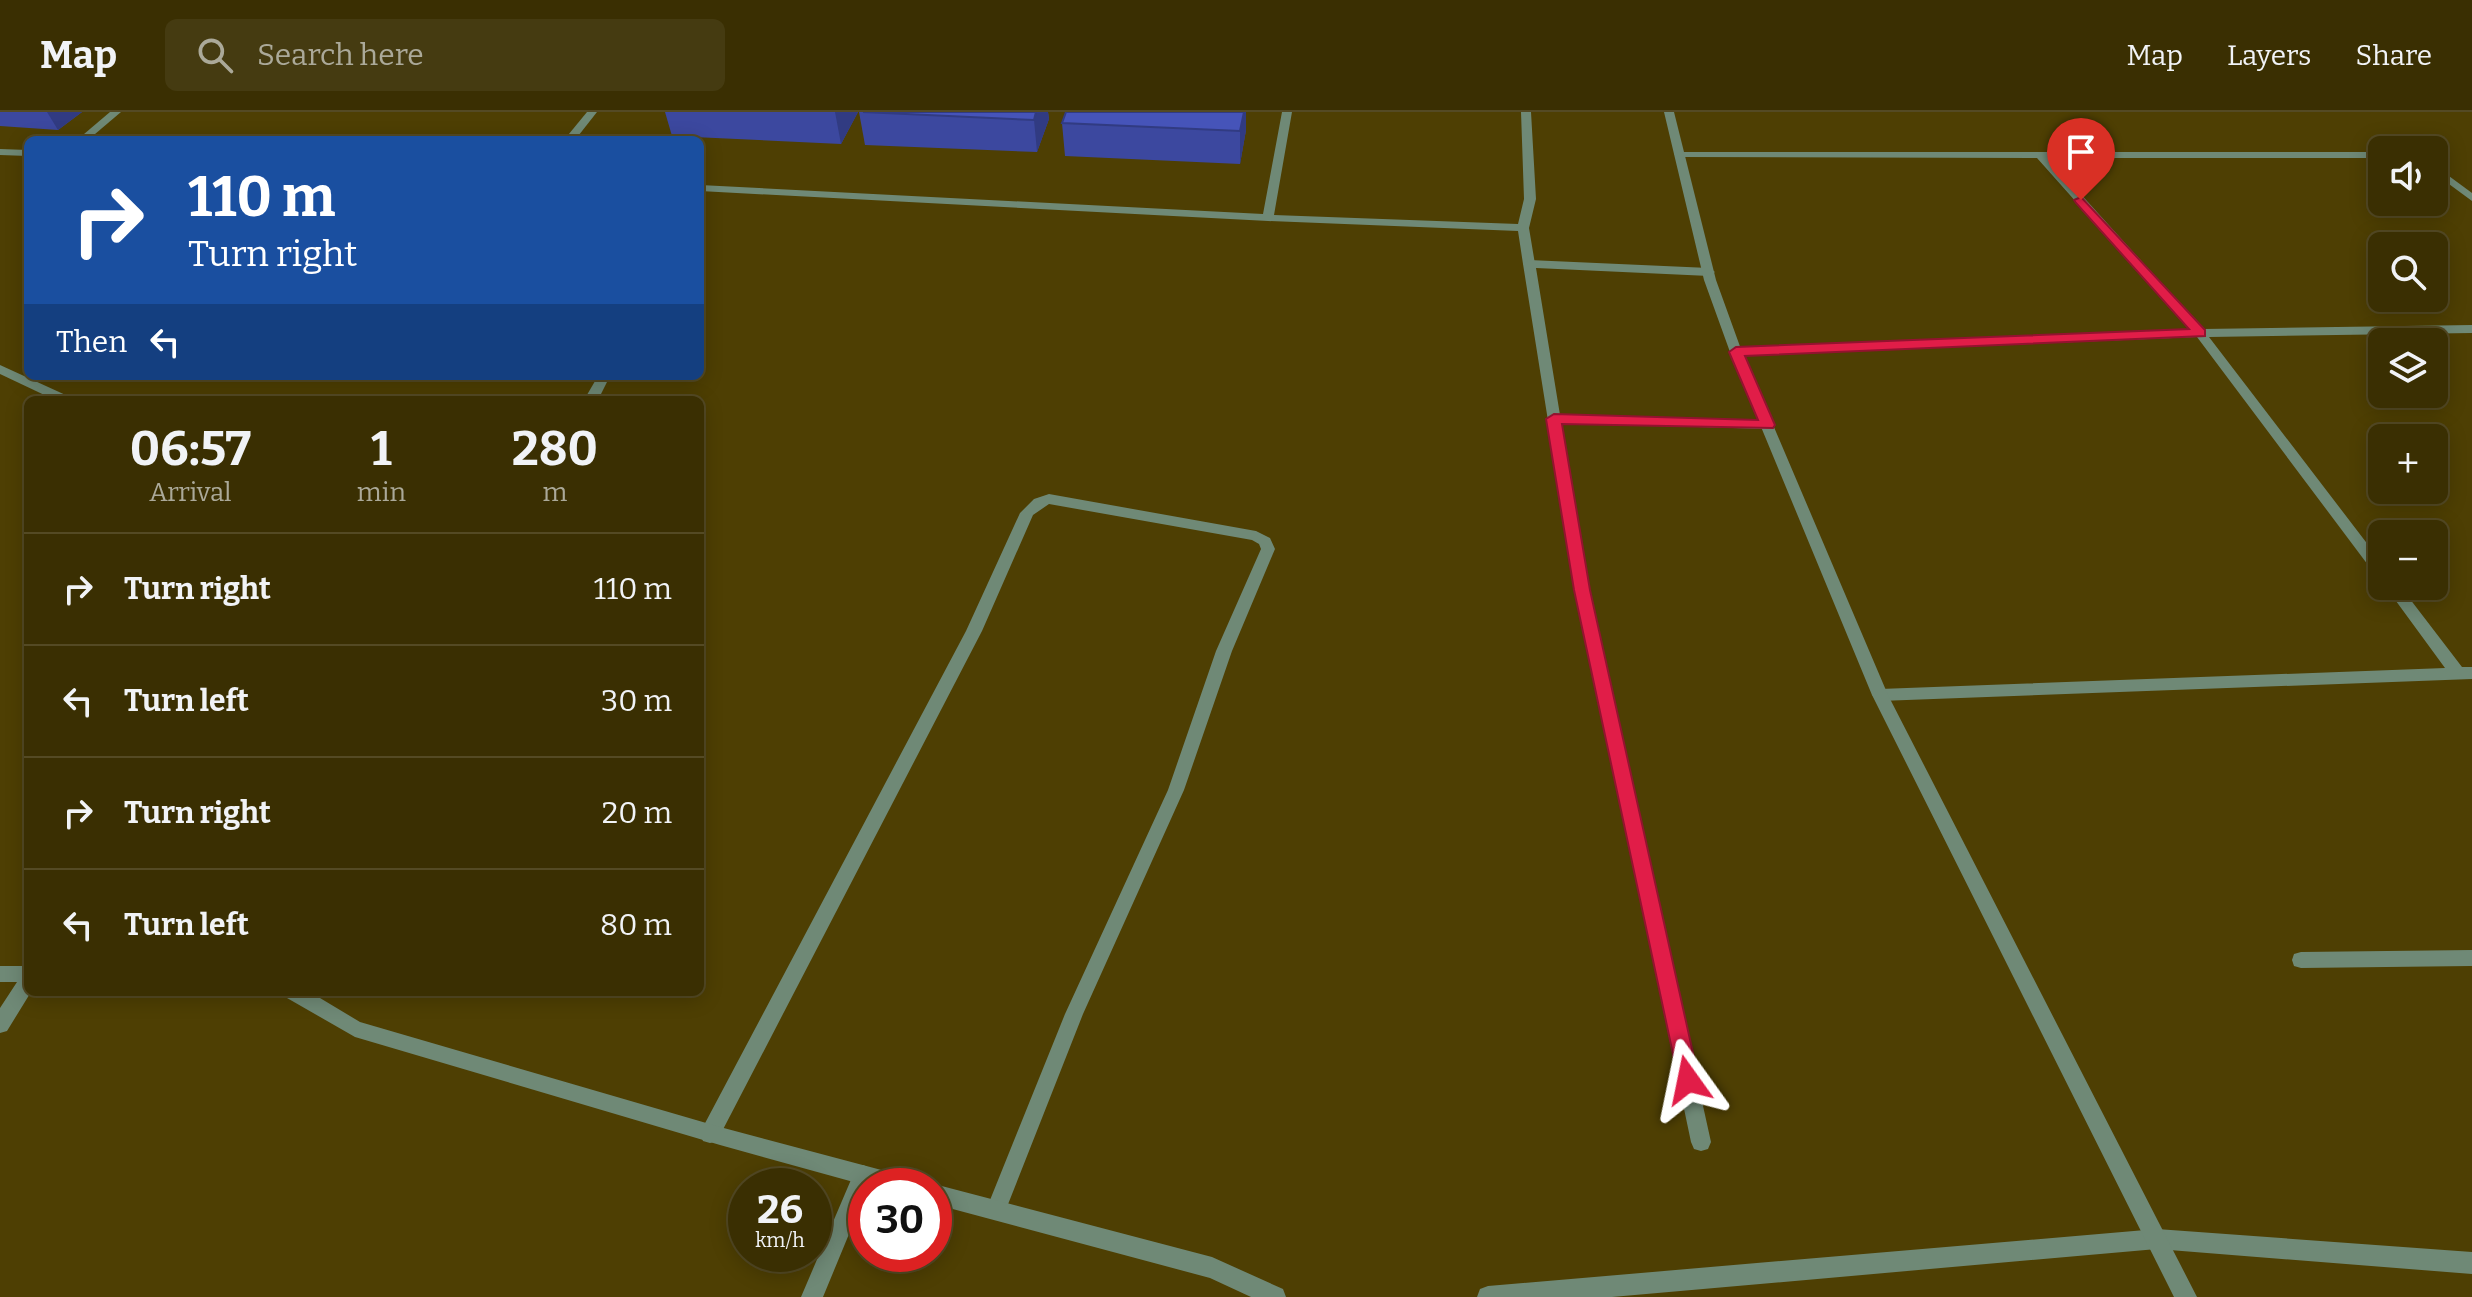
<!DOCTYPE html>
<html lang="en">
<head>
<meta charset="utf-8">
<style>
  body { margin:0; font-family:Bitter,serif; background:#453b11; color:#f1f3f6; height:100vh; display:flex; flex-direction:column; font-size:30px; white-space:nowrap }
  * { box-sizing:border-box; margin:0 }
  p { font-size:26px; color:#aba999 }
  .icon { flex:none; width:44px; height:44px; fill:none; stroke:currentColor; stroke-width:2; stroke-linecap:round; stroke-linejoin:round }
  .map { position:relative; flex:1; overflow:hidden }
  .side { position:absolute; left:24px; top:284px; width:680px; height:600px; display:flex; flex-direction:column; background:#3a2f02; border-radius:12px; box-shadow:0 4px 20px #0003,0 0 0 2px #544a24 }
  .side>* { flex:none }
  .guide { position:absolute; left:24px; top:24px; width:680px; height:244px; border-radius:12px; box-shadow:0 4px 20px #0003,0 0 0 2px #544a24; background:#1a4fa0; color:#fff; overflow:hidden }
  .fabs { position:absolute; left:2368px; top:24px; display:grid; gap:16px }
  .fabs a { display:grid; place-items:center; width:80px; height:80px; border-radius:12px; background:#3a2f02; box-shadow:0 4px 20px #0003,0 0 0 2px #544a24; font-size:40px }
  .speed { position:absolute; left:728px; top:1056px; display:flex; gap:16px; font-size:40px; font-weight:700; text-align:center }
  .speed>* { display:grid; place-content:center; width:104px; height:104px; border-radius:50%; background:#3a2f02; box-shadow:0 4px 20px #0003,0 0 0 2px #544a24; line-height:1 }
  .speed small { font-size:20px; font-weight:400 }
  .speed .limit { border:12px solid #d22; background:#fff; color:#111 }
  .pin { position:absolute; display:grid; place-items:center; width:68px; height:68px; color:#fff; margin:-82px -34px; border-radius:50% 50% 50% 0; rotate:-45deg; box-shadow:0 0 8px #0007 }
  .pin .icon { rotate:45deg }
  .me { position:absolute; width:88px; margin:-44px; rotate:348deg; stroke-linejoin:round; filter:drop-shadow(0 0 6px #0008) }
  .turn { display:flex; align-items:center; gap:28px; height:168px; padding:0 32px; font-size:36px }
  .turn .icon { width:104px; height:104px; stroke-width:2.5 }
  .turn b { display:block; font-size:56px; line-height:68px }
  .then { display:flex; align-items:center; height:76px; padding:0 32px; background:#0003; gap:16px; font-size:30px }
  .eta { display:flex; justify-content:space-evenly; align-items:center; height:136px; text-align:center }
  .eta b { font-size:48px; font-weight:700; line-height:56px }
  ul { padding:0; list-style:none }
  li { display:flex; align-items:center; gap:24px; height:112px; padding:0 32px; border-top:2px solid #544a24 }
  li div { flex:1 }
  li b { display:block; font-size:30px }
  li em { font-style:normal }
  header { display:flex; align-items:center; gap:48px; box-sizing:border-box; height:112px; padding:0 40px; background:#3a2f02; border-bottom:2px solid #544a24 }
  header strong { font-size:38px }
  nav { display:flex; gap:44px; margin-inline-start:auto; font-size:28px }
  .search { width:560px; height:72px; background:#453b11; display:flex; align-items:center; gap:20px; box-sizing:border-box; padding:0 28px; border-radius:12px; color:#aba999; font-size:30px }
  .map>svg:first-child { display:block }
</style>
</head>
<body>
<header>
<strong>Map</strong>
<div class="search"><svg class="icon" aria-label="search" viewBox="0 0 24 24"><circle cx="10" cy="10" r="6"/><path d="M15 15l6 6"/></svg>Search here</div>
<nav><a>Map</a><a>Layers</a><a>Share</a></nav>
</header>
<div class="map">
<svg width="2472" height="1185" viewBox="0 0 2472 1185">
  <rect width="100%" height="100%" fill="#4e3f03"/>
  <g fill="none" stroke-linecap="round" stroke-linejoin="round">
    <g fill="#6f8976" fill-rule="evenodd">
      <path d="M110,0H121L88,28H77Z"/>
      <path d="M587,0H597L575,28H564Z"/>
      <path d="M1282,0H1292L1274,103L1518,112L1524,87L1521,0H1531L1536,87L1529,116L1535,152L1529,156L1523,152L1518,119L1268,109L700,79V73L1263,102Z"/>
      <path d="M0,37L28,38V44L0,43Z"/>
      <path d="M598,264H610L598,288H584Z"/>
      <path d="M2157,1117L2164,1120L2168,1127L2164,1134L2157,1137L1612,1185H1477L1480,1177L1488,1174Z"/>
    </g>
    <g fill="#6f8976" fill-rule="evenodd">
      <path d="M1675,40H2382V46H2048L2203,217L2472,213V221L2209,225L2382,451V466L2377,465L2197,225L1736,244L1730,240L1736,236L2190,218L2037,46L1679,45L1674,42Z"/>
      <path d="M2434,53L2472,81V89L2434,61Z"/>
      <path d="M1529,148L1709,156L1715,160L1709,164L1536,156L1560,303L1767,309L1774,313L1767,317L1562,311L1589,478L1711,1030L1708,1037L1701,1039L1694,1037L1691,1030L1575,478L1523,152Z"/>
      <path d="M1049,382L1256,419L1270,426L1275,437L1232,539L1184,678L1083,902L1003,1105L996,1108L989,1105L986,1098L1065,902L1168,678L1216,539L1261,437L1259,432L1252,428L1049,392L1033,403L982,519L717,1029L710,1031L703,1029L700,1022L703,1015L966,519L1020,401L1034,387Z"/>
      <path d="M2385,474H2400L2462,555H2472V567L1880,589L1872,583L1880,577L2445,556Z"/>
      <path d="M2472,838V854L2301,856L2294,854L2292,848L2294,842L2301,840Z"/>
      <path d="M0,854H28V880H31L7,919L0,921V896L17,870H0Z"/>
      <path d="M863,1053L870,1056L873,1063L869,1074H866V1081L823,1185H801L856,1056Z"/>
      <path d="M2157,1117L2472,1140V1162L2157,1137L2150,1134L2146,1127L2150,1120Z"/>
    </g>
    <g fill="#6f8976" fill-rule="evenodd">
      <path d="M1664,0H1674L1716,168L1742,240L1888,583L2197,1185H2174L1872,583L1730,240L1704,168Z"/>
      <path d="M0,253L70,285L72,288H55L0,262Z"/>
      <path d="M285,880H310L360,910L720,1015L904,1064L911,1067L914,1074H868L720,1033L355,925L287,886Z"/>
      <path d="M934,1072L1212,1145L1283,1177L1286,1185H1251L1210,1166L934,1092V1074H929Z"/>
    </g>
  </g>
  <g fill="#3c489f">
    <path d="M0,0H82L58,18L0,14Z"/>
    <path d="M665,0H858L841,32L672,24Z"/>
    <path d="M859,0H1048L1049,7L1037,40L865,33Z"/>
    <path d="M1066,0H1246V18L1240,52L1065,44L1062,11Z"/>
  </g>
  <g fill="#313b82">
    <path d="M47,0H82L58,18Z"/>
    <path d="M835,0H858L841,32Z"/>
    <path d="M1036,0H1048L1049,7L1037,40L1034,8Z"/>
    <path d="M1244,0H1246V18L1240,52V19Z"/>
  </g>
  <g fill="#4654b9" stroke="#313b82" stroke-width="2">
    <path d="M863,0H1036L1034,8Z"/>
    <path d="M1066,0H1244L1240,19L1062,11Z"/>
  </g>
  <path fill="#e11d48" stroke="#92132f" stroke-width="2" d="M2081,85L2205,218V224L1745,244L1775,313L1773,316L1562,312L1590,478L1699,968L1696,975L1688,978L1680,975L1574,478L1546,307L1554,302L1758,308L1729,240L1736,235L2189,217L2076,91L2074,88Z"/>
</svg>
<div class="fabs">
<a><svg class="icon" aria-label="sound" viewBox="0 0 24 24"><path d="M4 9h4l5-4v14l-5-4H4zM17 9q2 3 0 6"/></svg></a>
<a><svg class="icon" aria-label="search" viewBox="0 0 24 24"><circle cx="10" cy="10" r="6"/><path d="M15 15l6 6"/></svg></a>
<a><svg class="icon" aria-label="layers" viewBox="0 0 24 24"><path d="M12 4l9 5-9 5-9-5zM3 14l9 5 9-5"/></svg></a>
<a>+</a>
<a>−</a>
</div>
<div class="speed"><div>26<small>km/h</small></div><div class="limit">30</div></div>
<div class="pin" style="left:2081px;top:88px;background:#d93025"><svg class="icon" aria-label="arrive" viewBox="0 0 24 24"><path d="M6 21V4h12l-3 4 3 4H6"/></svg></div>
<svg class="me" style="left:1688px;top:968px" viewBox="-20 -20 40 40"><path d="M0-17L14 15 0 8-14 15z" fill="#e11d48" stroke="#fff" stroke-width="4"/></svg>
<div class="guide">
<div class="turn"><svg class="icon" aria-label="right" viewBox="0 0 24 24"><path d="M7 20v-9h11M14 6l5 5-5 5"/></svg><div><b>110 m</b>Turn right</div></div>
<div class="then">Then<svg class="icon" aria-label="left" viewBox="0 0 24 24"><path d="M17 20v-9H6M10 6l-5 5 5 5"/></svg></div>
</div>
<section class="side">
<div class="eta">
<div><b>06:57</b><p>Arrival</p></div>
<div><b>1</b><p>min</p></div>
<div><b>280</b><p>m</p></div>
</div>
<ul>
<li><svg class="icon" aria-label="right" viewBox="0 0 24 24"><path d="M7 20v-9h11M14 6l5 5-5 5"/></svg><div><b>Turn right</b></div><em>110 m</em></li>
<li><svg class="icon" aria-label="left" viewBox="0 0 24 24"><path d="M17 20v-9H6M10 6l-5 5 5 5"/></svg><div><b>Turn left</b></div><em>30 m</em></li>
<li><svg class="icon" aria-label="right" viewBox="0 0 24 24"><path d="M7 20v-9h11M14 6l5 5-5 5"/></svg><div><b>Turn right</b></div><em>20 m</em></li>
<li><svg class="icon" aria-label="left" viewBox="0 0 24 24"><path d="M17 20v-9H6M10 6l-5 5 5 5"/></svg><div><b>Turn left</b></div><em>80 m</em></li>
</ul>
</section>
</div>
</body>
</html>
